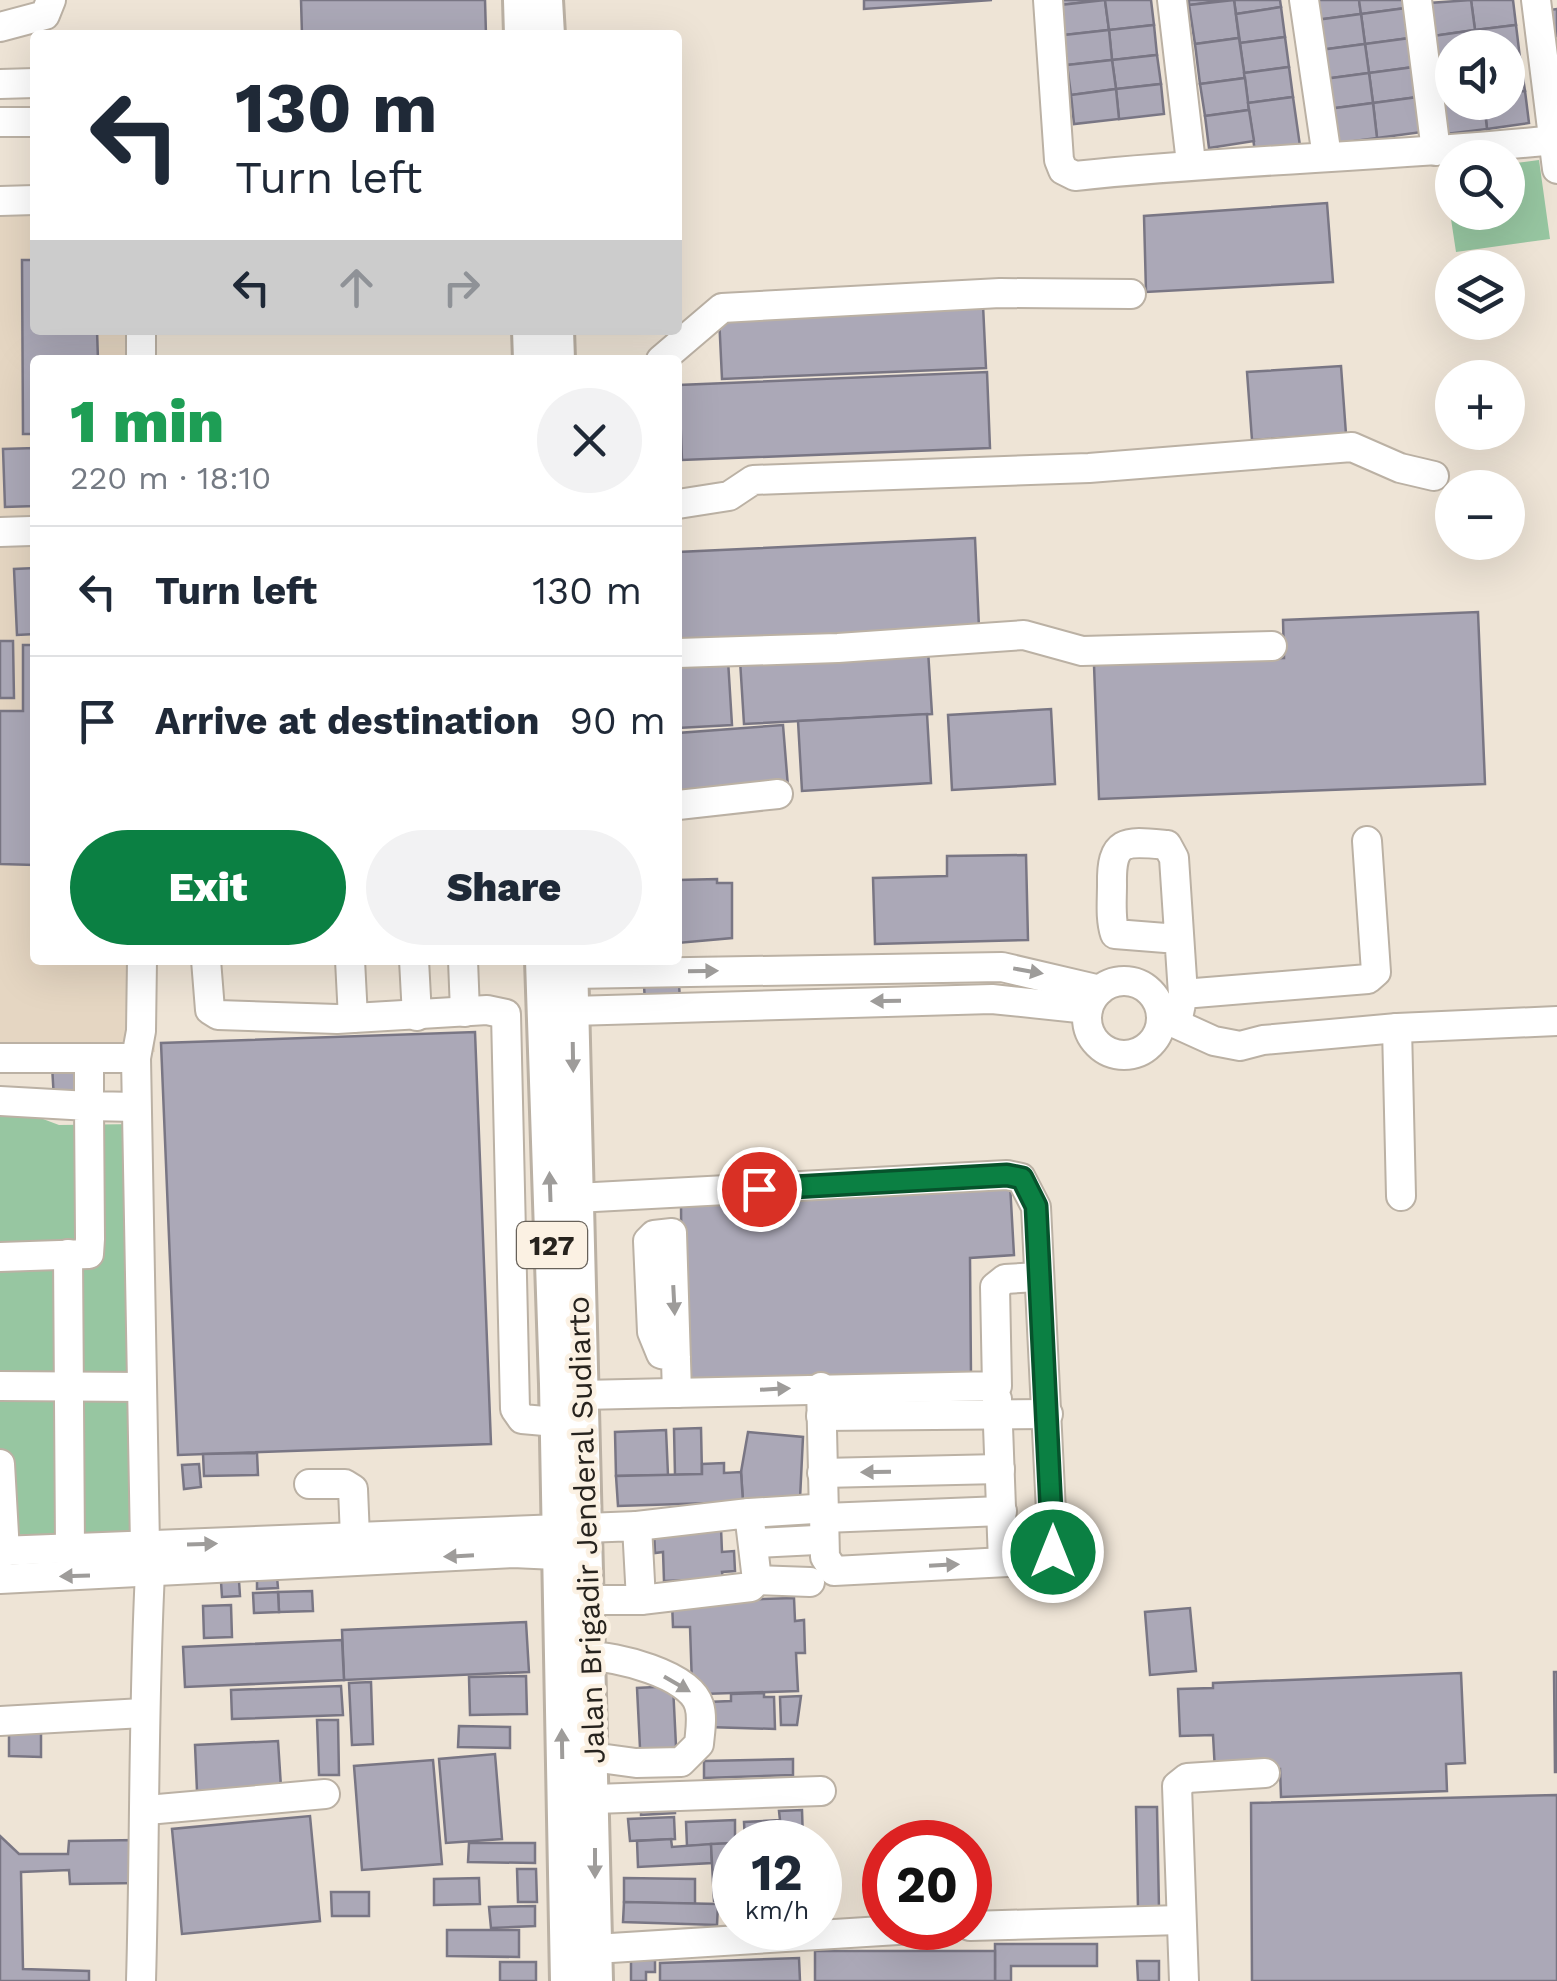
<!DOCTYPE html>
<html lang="en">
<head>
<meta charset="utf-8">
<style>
  body { margin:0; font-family:"Work Sans",sans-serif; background:#f2f2f3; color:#1f2937; height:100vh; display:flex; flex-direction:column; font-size:38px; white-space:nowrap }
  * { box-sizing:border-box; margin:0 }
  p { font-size:32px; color:#747a83 }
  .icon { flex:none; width:55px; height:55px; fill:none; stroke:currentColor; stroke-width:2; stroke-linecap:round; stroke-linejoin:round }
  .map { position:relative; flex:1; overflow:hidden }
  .sheet { position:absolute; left:30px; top:355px; width:652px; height:610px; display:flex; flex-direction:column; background:#fff; border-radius:10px; box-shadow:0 10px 40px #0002 }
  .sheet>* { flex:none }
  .hud { position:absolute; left:30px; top:30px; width:652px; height:305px; border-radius:10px; box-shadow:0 10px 40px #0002; background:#fff; color:#1f2937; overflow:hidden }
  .tools { position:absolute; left:1435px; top:30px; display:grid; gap:20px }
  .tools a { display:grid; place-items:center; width:90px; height:90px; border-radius:50%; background:#fff; box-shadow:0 10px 40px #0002; font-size:50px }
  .speed { position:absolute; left:712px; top:1820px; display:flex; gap:20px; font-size:50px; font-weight:700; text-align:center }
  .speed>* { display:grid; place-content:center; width:130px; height:130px; border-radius:50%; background:#fff; box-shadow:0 10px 40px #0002; line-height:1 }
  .speed small { font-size:25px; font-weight:400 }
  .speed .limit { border:15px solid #d22; background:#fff; color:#111 }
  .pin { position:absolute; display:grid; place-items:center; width:85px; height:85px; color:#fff; margin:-42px; border:5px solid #fff; border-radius:50%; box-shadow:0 2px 10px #0007 }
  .me { position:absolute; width:110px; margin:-55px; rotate:0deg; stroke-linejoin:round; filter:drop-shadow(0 0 8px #0008) }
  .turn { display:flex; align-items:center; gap:35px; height:210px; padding:0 40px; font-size:45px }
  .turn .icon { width:130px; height:130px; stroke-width:2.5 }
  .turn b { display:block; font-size:70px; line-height:85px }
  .lanes { display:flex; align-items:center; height:95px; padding:0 40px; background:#0003; justify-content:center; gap:50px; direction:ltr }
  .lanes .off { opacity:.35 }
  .round { display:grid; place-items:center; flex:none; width:105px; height:105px; border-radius:52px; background:#f2f2f3 }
  .summary { display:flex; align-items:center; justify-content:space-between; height:170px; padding:0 40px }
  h1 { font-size:60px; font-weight:800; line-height:75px; color:#1e9e55 }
  .primary-button { display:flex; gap:20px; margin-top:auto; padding:20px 40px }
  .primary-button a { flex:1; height:115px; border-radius:60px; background:#0b8043; color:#fff; font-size:40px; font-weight:800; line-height:115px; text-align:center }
  .primary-button a+a { background:#f2f2f3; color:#1f2937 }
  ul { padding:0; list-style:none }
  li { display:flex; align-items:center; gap:30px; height:130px; padding:0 40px; border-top:2px solid #e0e1e3 }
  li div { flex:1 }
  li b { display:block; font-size:38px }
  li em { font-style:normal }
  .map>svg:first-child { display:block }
</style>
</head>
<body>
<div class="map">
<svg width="1557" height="1981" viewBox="0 0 1557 1981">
  <rect width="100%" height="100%" fill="#eee4d6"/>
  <path fill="#e5d6c2" d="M0,195H35V330H140V360H35V960H153L155,1052L0,1055Z"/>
  <g fill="#97c6a1">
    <path d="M1539,160L1550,239L1456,252L1444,173L1452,172V212H1508V164Z"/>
    <path d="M0,1115L35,1116L59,1125L140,1124L151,1533L0,1535Z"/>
  </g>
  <g fill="#aba8b7" stroke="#797684" stroke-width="2.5">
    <path d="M301,0H485L486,35H302Z"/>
    <path d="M864,0H992L864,9Z"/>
    <path d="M1060,0H1105L1060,5Z"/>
    <path d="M1105,0L1109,30L1064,35L1060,5Z"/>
    <path d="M1105,0H1151L1154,25L1109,30Z"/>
    <path d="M1189,0H1228L1189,5Z"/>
    <path d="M1234,0H1280L1281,7L1236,14Z"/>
    <path d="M1234,0L1239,38L1195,44L1189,5Z"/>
    <path d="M1313,0H1359L1361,14L1316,20Z"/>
    <path d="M1359,0H1405L1406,8L1361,14Z"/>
    <path d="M1471,0H1513L1516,25L1475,30Z"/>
    <path d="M1471,0L1475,30L1433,36L1429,3Z"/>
    <path d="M1281,7L1285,37L1240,43L1236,14Z"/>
    <path d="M1406,8L1410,38L1365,44L1361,14Z"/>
    <path d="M1557,9V36L1553,37L1550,10Z"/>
    <path d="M1361,14L1365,44L1320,50L1316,20Z"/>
    <path d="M1154,25L1157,55L1112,60L1109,30Z"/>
    <path d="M1516,25L1520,58L1508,59V48H1477L1475,30Z"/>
    <path d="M1109,30L1112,60L1067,65L1064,35Z"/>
    <path d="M1475,30L1477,48H1452V66L1437,69L1433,36Z"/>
    <path d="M1285,37L1289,67L1244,73L1240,43Z"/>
    <path d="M1239,38L1245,78L1200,84L1195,44Z"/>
    <path d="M1410,38L1414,67L1369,73L1365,44Z"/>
    <path d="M1365,44L1369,73L1324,79L1320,50Z"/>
    <path d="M1157,55L1161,84L1116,89L1112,60Z"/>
    <path d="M1520,58L1525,91L1508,93V59Z"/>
    <path d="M1112,60L1116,89L1071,95L1067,65Z"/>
    <path d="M1452,66V100L1442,101L1437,69Z"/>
    <path d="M1289,67L1293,97L1248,103L1244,73Z"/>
    <path d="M1414,67L1418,97L1373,103L1369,73Z"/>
    <path d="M1369,73L1373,103L1328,109L1324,79Z"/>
    <path d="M1245,78L1249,110L1205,116L1200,84Z"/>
    <path d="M1161,84L1164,114L1119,119L1116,89Z"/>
    <path d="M1116,89L1119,119L1074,124L1071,95Z"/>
    <path d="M1525,91L1529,123L1487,129L1484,102H1508V93Z"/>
    <path d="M1293,97L1300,146L1255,152L1248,103Z"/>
    <path d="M1418,97L1422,132L1377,138L1373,103Z"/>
    <path d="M1442,101L1484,102L1487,129L1446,134Z"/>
    <path d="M1373,103L1377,138L1332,144L1328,109Z"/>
    <path d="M1249,110L1254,141L1209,148L1205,116Z"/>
    <path d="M1327,203L1333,282L1146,292L1144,216Z"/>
    <path d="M22,260H35V330H97L98,360H35V434H23Z"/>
    <path d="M983,305L986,368L722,379L719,316Z"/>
    <path d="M1341,366L1346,434L1252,440L1247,372Z"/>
    <path d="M987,372L990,448L682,460L679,385Z"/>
    <path d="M35,448V506L5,507L3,449Z"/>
    <path d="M975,538L979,628L678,643V552Z"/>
    <path d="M35,568V634L17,635L14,569Z"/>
    <path d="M1478,612L1485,784L1099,799L1094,665L1284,658L1283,620Z"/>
    <path d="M0,641H13L14,698H0Z"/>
    <path d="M23,645H35V865L0,864V711H23Z"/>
    <path d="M928,650L932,714L744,724L740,660Z"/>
    <path d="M728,660L732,725L678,728V663Z"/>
    <path d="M1051,709L1055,784L952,790L948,715Z"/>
    <path d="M927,714L931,783L802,791L798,721Z"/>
    <path d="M783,725L788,787L678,795V733Z"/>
    <path d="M1026,855L1028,940L875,944L873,878L947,876V856Z"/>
    <path d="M717,879V883H732V938L678,943V880Z"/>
    <path d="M679,985L680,999L645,1001L644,986Z"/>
    <path d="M475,1032L491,1444L178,1455L161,1043Z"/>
    <path d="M82,1064L84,1099L54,1100L52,1065Z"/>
    <path d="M1010,1184L1014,1255L970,1258L971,1376L682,1387L681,1197Z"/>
    <path d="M701,1428L702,1474L675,1475L674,1429Z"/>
    <path d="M666,1430L668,1475L616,1476L615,1432Z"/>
    <path d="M748,1432L803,1437L800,1499L743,1502L741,1472Z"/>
    <path d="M257,1453L258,1475L204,1476L203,1454Z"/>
    <path d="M724,1463V1473L741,1472L743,1502L618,1506L616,1476L702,1474V1464Z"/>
    <path d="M199,1464L201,1487L184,1489L182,1465Z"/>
    <path d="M721,1528L722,1552L734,1551L735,1571L722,1572L723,1579L690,1589V1580L664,1581L663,1552L655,1553L654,1530Z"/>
    <path d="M277,1577L278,1588L257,1589V1578Z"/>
    <path d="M239,1581L240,1596L222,1597L221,1582Z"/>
    <path d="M312,1591L313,1611L279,1612L278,1592Z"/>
    <path d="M278,1592L279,1612L254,1613L253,1593Z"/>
    <path d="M794,1598L795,1621L804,1620L805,1653H796L798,1691L703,1694V1685H692L690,1627H673L672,1602Z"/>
    <path d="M231,1605L232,1637L204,1638L203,1606Z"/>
    <path d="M1190,1608L1196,1671L1150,1675L1145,1612Z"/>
    <path d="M526,1622L529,1672L344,1680L342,1630Z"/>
    <path d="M342,1640L344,1680L185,1687L183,1647Z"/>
    <path d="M1554,1672H1557V1772H1555Z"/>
    <path d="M1461,1673L1465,1763L1446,1764L1447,1791L1281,1797L1280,1769L1215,1771L1213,1735L1180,1736L1178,1689L1213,1688V1683Z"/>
    <path d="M526,1676L527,1714L470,1715L469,1677Z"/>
    <path d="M371,1682L373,1744L352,1745L349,1683Z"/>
    <path d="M341,1686L343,1715L232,1719L231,1690Z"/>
    <path d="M673,1686L677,1766L641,1768L637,1688Z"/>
    <path d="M764,1693V1697H774L775,1729L708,1727L707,1702L731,1701V1694Z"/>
    <path d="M801,1696L797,1725H781L780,1697Z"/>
    <path d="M317,1720H338L339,1775H319Z"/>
    <path d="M459,1726L510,1727V1748L458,1747Z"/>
    <path d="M9,1730H41V1757L9,1756Z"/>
    <path d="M278,1741L281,1787L197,1791L195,1745Z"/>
    <path d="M495,1754L502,1839L446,1843L439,1759Z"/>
    <path d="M793,1759V1775L704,1778V1761Z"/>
    <path d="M433,1760L442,1864L362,1870L354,1766Z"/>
    <path d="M1557,1795V1981H1252L1251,1803Z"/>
    <path d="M675,1803V1813L641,1815V1805Z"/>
    <path d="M1136,1807H1157L1159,1909H1138Z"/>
    <path d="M802,1810L803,1840L745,1842L744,1822L780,1820L779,1811Z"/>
    <path d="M310,1816L320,1921L182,1934L172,1829Z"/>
    <path d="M674,1817L675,1839L630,1841L628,1819Z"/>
    <path d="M735,1820V1843L687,1846L686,1822Z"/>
    <path d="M0,1836L19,1854H68L69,1841L138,1840V1883L70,1884L69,1870L21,1872L23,1969L89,1971V1981H0Z"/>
    <path d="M671,1839L672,1847L711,1844L712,1863L638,1867L637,1841Z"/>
    <path d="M469,1843H535V1863L468,1862Z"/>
    <path d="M735,1843V1900L714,1901L711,1844Z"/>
    <path d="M517,1869H536L537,1902H518Z"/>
    <path d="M479,1878L480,1904L434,1905V1879Z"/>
    <path d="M624,1878L695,1879V1904L624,1902Z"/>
    <path d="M331,1892H369V1916H332Z"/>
    <path d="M624,1902L718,1904L717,1925L623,1922Z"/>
    <path d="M535,1906V1926L491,1928L489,1907Z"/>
    <path d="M447,1930H519V1957L447,1956Z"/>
    <path d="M995,1944H1097V1966H1011V1981H995Z"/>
    <rect x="815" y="1951" width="180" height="30"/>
    <path d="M799,1958L800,1981H660V1963Z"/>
    <path d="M631,1960H655V1972H646V1981H631Z"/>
    <path d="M1137,1961H1159V1981H1138Z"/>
    <rect x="500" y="1962" width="36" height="19"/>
  </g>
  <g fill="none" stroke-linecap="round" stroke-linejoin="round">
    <defs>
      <g id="minor">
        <path d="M1048,0L1059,160L1063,170L1075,176C1234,159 1395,157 1554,140"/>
        <path d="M1172,0L1191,163"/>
        <path d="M1304,0L1327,157"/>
        <path d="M1417,0L1436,151"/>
        <path d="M1536,0L1557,169"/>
        <path d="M0,27L45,15L51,0"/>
        <path d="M0,84L35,83"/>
        <path d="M0,122H35"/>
        <path d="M0,201L35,200"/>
        <path d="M141,330V360"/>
        <path d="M661,360L722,308L1000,293L1131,294"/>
        <path d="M678,504L729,496L753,480L1089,468L1352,447L1400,468L1434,476"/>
        <path d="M0,532L31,531"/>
        <path d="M678,653L838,648L1024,635L1082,651L1272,646"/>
        <path d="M678,805L778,794"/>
        <path d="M1178,939L1115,934C1110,919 1112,901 1112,885C1111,838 1126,841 1167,845L1174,858L1183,994"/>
        <path d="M206,960L210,1010L218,1015L337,1019L487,1010L506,1014L515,1409L522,1419L556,1422"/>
        <path d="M350,960L353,1018"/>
        <path d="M414,960L417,1016"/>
        <path d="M463,960L465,1012"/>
        <path d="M571,974L1002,967L1100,990"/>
        <circle cx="1124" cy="1018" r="37"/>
        <path d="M572,1011L992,999L1088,1009"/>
        <path d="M1161,1017L1214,1041L1240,1046L1263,1040L1397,1028L1557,1021"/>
        <path d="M1177,1023L1183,994L1368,979L1376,972L1367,841"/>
        <path d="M1397,1028L1401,1196"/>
        <path d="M0,1058H136L141,1031L142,960"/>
        <path d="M89,1058V1106L136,1107"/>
        <path d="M136,1058L145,1546"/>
        <path d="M0,1101L89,1106L90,1239L89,1254L0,1257"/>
        <path d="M576,1198L1007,1175L1021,1178L1036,1207L1053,1552L1044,1560L834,1571L825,1557L821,1387"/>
        <path d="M68,1254L70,1549"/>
        <path d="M676,1357L661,1354L652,1332L648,1241L654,1235L672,1233L677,1393"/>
        <path d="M0,1386L142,1387"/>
        <path d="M581,1395L997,1386L995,1287L1005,1279L1038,1277"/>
        <path d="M997,1399L1003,1562"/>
        <path d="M821,1416L1048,1414"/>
        <path d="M0,1464L5,1552"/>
        <path d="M822,1473L1000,1469"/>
        <path d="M309,1484H345L353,1489L355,1537"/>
        <path d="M749,1513L814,1509"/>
        <path d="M824,1518L1002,1511"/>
        <path d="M637,1526L749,1513L757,1580L751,1587L641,1600"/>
        <path d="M756,1543L816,1540"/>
        <path d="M0,1551L637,1526L641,1600H586"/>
        <path d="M0,1579L513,1553L578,1556"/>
        <path d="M757,1580L810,1582"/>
        <path d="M587,1656C615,1656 690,1674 699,1705C703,1717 700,1732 699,1744L681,1762L636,1763L592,1757"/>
        <path d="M0,1721L143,1713"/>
        <path d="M595,1799L821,1791"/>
        <path d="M147,1810L325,1794"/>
        <path d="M970,1926L1180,1920"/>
        <path d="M595,1949L930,1928"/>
        <path d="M141,1981C145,1845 143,1709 150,1573"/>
        <path d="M1184,1981L1177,1786L1187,1778L1265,1773"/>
      </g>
      <g id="major">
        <path d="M520,0L521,35"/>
        <path d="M546,0L548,35"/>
        <path d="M529,330L530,360"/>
        <path d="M557,330L558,360"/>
        <path d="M542,960L556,1384L567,1981"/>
        <path d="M571,960L596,1981"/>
      </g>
    </defs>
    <use href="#minor" stroke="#bbb1a4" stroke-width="32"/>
    <use href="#major" stroke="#bbb1a4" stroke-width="38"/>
    <use href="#minor" stroke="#fff" stroke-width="28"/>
    <use href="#major" stroke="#fff" stroke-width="32"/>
  </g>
  <defs><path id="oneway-solid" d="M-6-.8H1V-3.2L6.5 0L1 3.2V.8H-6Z" transform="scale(2.5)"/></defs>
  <g fill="#9e9c9a">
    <use href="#oneway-solid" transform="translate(703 971) rotate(-1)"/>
    <use href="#oneway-solid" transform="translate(1028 971) rotate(10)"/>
    <use href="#oneway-solid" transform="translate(886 1001) rotate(179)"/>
    <use href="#oneway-solid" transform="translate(573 1057) rotate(89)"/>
    <use href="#oneway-solid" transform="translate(550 1187) rotate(-92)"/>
    <use href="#oneway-solid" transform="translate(674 1300) rotate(87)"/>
    <use href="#oneway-solid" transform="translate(775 1389) rotate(-3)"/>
    <use href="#oneway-solid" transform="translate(876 1472) rotate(179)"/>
    <use href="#oneway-solid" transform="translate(202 1544) rotate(-2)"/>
    <use href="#oneway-solid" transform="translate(459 1556) rotate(177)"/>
    <use href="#oneway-solid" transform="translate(944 1565) rotate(-3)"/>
    <use href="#oneway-solid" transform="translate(75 1576) rotate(178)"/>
    <use href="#oneway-solid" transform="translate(677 1684) rotate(30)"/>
    <use href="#oneway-solid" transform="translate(562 1744) rotate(-91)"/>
    <use href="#oneway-solid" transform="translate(595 1863) rotate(90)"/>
  </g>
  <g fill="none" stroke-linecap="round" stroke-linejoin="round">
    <defs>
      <path id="route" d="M759,1189L1007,1175L1022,1178L1036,1206L1053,1552"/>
    </defs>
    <use href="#route" stroke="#07532c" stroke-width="25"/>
    <use href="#route" stroke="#0b8043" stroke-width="18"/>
  </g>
  <g text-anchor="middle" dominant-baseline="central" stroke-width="9" stroke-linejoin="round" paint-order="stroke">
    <rect fill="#fbf1e3" stroke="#676159" stroke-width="2.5" x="517" y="1222" width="70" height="46" rx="8"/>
    <g font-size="28" font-weight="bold" fill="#27231e">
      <text x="552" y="1245">127</text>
    </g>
    <g font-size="30" fill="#27231e" stroke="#fbf1e3">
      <text transform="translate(586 1530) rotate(-92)">Jalan Brigadir Jenderal Sudiarto</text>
    </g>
  </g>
</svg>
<div class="tools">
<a><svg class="icon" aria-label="sound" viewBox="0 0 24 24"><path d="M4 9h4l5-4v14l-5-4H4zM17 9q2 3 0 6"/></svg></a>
<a><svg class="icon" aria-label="search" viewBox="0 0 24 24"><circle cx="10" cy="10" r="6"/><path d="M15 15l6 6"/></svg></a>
<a><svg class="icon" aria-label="layers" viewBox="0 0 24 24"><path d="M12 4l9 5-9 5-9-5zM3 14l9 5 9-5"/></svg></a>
<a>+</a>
<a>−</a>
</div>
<div class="speed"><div>12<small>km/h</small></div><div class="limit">20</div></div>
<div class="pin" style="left:759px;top:1189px;background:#d93025"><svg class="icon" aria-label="arrive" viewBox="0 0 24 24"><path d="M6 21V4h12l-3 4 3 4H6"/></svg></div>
<svg class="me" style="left:1053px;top:1552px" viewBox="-20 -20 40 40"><circle r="17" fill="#0b8043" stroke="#fff" stroke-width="3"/><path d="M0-11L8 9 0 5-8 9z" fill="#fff"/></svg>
<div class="hud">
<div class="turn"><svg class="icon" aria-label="left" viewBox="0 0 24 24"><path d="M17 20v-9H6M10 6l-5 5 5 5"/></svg><div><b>130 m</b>Turn left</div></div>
<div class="lanes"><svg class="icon" aria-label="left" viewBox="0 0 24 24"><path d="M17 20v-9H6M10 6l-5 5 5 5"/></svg><svg class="icon off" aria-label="ahead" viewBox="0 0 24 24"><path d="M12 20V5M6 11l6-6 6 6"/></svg><svg class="icon off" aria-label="right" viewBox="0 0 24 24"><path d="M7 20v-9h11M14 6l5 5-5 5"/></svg></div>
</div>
<section class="sheet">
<div class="summary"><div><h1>1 min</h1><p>220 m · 18:10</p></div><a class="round"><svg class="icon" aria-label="close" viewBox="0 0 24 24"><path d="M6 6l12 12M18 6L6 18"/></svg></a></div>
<ul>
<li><svg class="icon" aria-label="left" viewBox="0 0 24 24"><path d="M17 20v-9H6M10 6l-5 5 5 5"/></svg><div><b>Turn left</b></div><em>130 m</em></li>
<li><svg class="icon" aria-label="arrive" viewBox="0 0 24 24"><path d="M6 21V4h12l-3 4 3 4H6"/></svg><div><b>Arrive at destination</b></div><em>90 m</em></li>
</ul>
<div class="primary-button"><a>Exit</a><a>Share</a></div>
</section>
</div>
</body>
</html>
